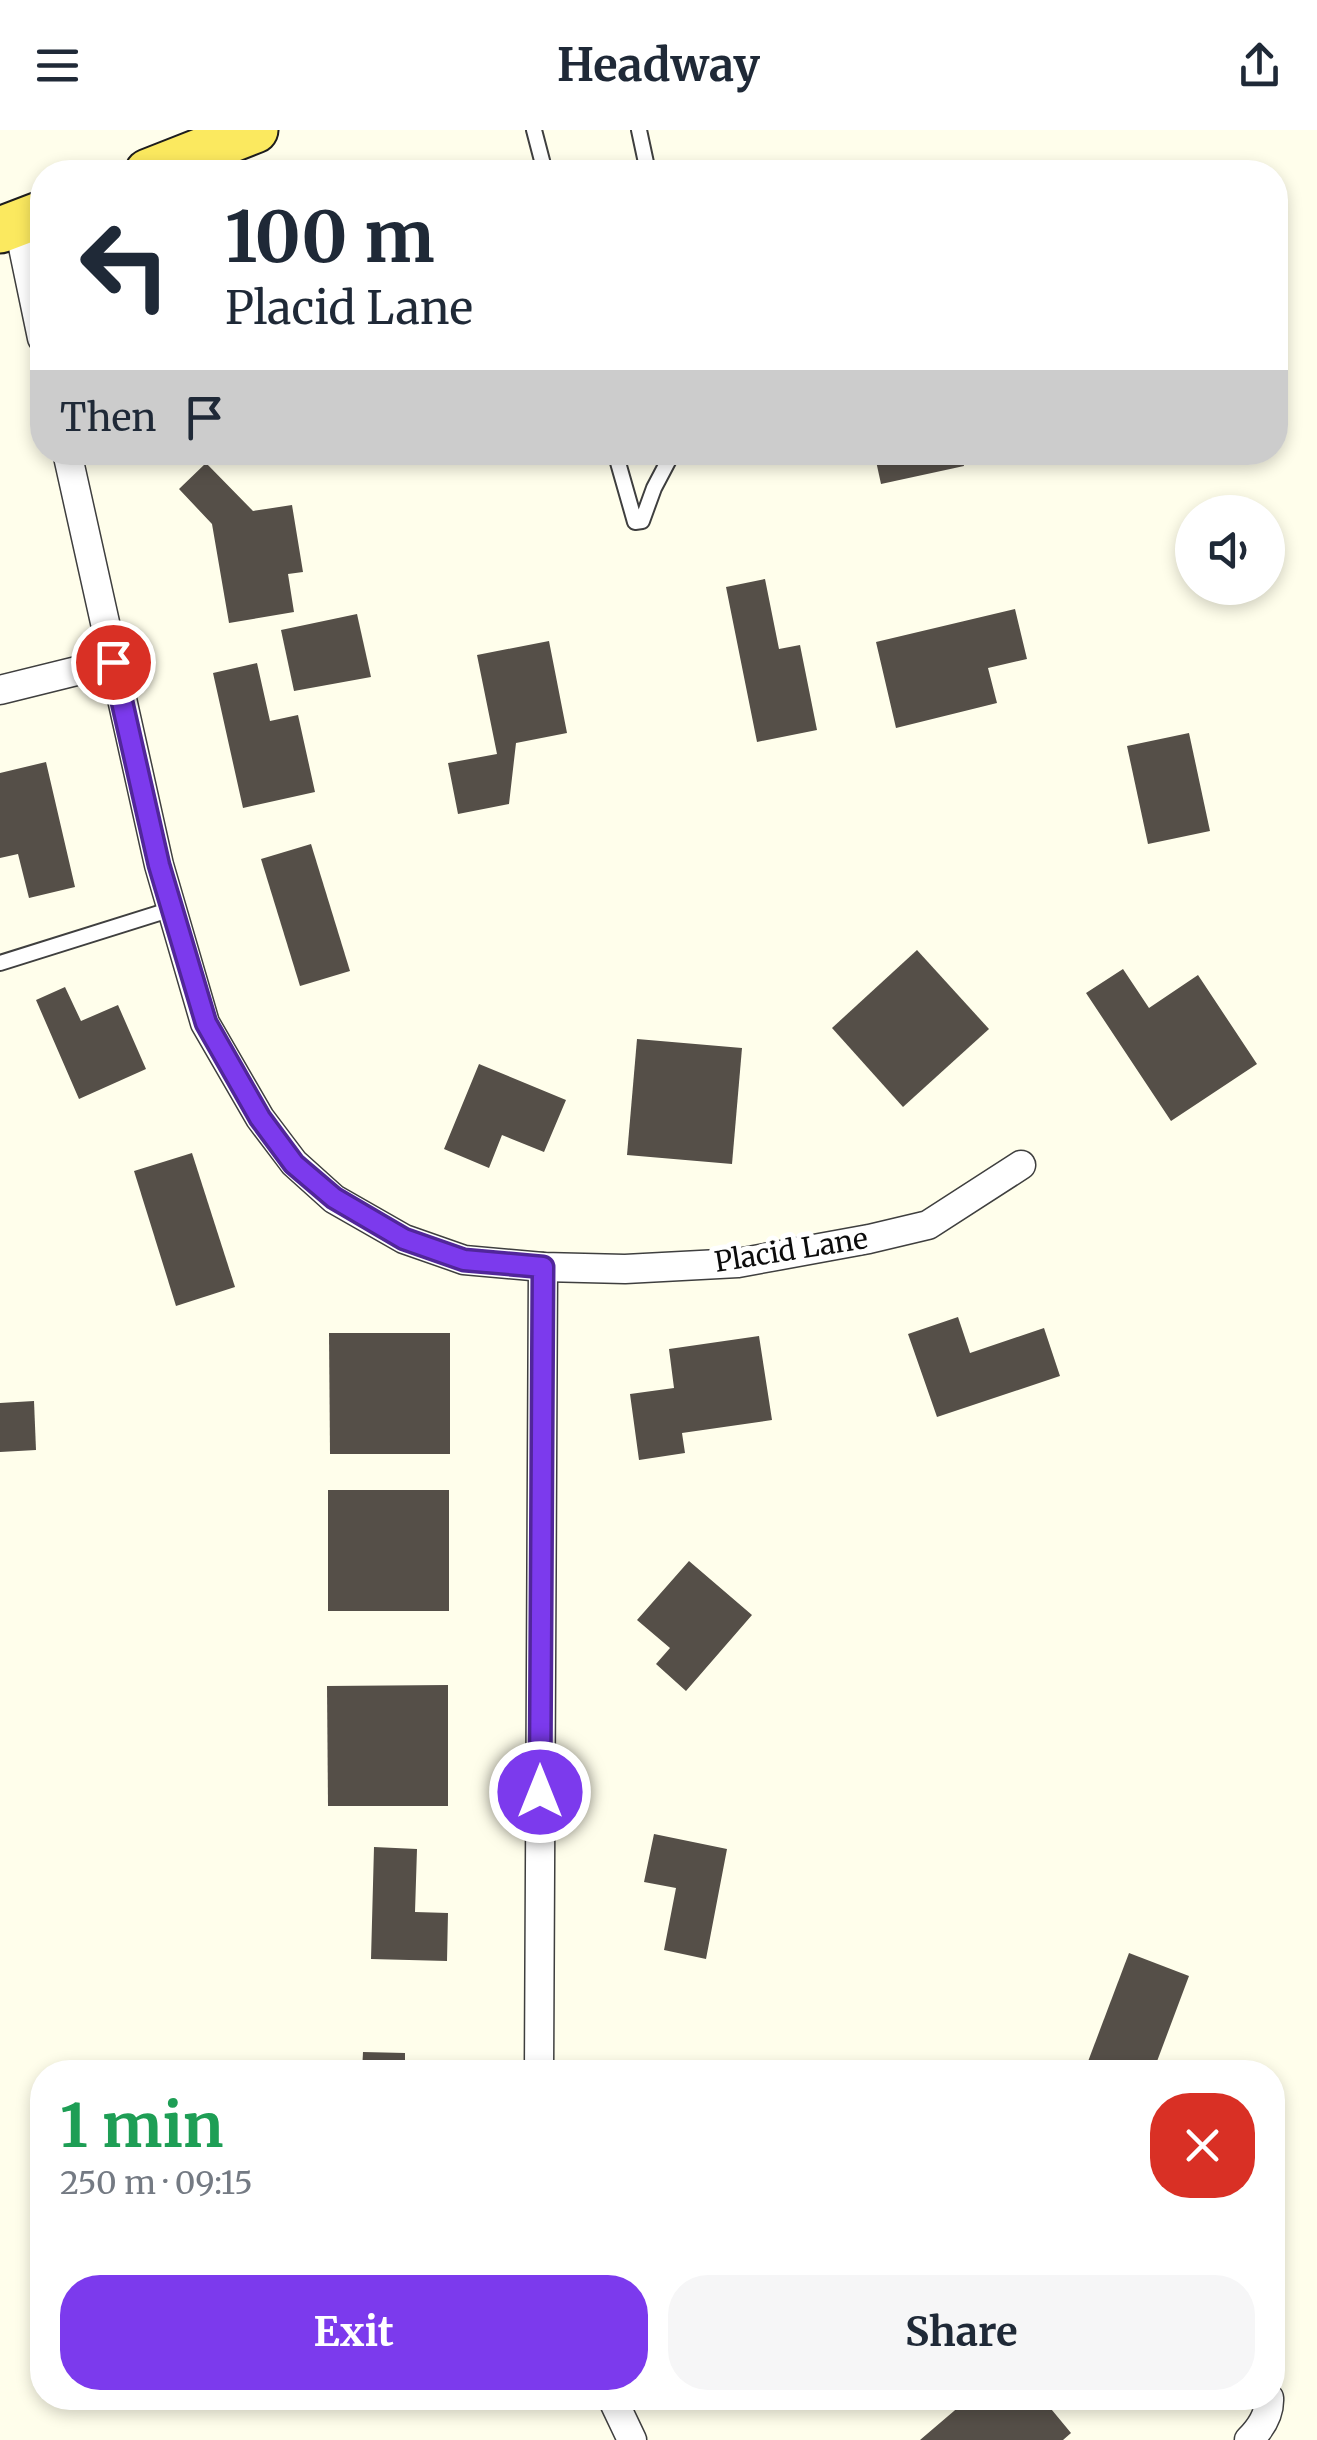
<!DOCTYPE html>
<html lang="en">
<head>
<meta charset="utf-8">
<style>
  body { margin:0; font-family:Merriweather,serif; background:#f6f6f7; color:#1f2937; height:100vh; display:flex; flex-direction:column; font-size:38px; white-space:nowrap }
  * { box-sizing:border-box; margin:0 }
  p { font-size:32px; color:#747a83 }
  .icon { flex:none; width:55px; height:55px; fill:none; stroke:currentColor; stroke-width:2; stroke-linecap:round; stroke-linejoin:round }
  .map { position:relative; flex:1; overflow:hidden }
  .panel { position:absolute; left:30px; top:1930px; width:1255px; height:350px; display:flex; flex-direction:column; background:#fff; border-radius:40px; box-shadow:0 5px 15px #0003 }
  .panel>* { flex:none }
  .banner { position:absolute; left:30px; top:30px; width:1258px; height:305px; border-radius:40px; box-shadow:0 5px 15px #0003; background:#fff; color:#1f2937; overflow:hidden }
  .buttons { position:absolute; left:1175px; top:365px; display:grid; gap:20px }
  .buttons a { display:grid; place-items:center; width:110px; height:110px; border-radius:50%; background:#fff; box-shadow:0 5px 15px #0003; font-size:50px }
  .pin { position:absolute; display:grid; place-items:center; width:85px; height:85px; color:#fff; margin:-42px; border:5px solid #fff; border-radius:50%; box-shadow:0 2px 10px #0007 }
  .me { position:absolute; width:110px; margin:-55px; rotate:0deg; stroke-linejoin:round; filter:drop-shadow(0 0 8px #0008) }
  .turn { display:flex; align-items:center; gap:35px; height:210px; padding:0 30px; font-size:45px }
  .turn .icon { width:130px; height:130px; stroke-width:2.5 }
  .turn b { display:block; font-size:70px; line-height:85px }
  .then { display:flex; align-items:center; height:95px; padding:0 30px; background:#0003; gap:20px; font-size:38px }
  .round { display:grid; place-items:center; flex:none; width:105px; height:105px; border-radius:40px; background:#f6f6f7 }
  .head { display:flex; align-items:center; justify-content:space-between; height:170px; padding:0 30px }
  h1 { font-size:60px; font-weight:700; line-height:75px; color:#1e9e55 }
  .primary-button { display:flex; gap:20px; margin-top:auto; padding:20px 30px }
  .primary-button a { flex:1; height:115px; border-radius:40px; background:#7c3aed; color:#fff; font-size:40px; font-weight:700; line-height:115px; text-align:center }
  .primary-button a+a { background:#f6f6f7; color:#1f2937 }
  header { display:flex; justify-content:space-between; align-items:center; height:130px; padding:0 30px; background:#fff; font-size:45px; font-weight:700 }
  .map>svg:first-child { display:block }
</style>
</head>
<body>
<header><svg class="icon" aria-label="menu" viewBox="0 0 24 24"><path d="M4 6h16M4 12h16M4 18h16"/></svg>Headway<svg class="icon" aria-label="share" viewBox="0 0 24 24"><path d="M12 15V3M7 8l5-5 5 5M5 13v7h14v-7"/></svg></header>
<div class="map">
<svg width="1317" height="2310" viewBox="0 0 1317 2310">
  <rect width="100%" height="100%" fill="#fffeeb"/>
  <g fill="#554f48">
    <path d="M874,322H961L964,336L881,354Z"/>
    <path d="M206,333L253,381L292,375L303,442L288,444L294,482L229,493L212,394L179,359Z"/>
    <path d="M765,449L779,519L800,515L817,600L757,612L726,457Z"/>
    <path d="M1015,479L1027,529L988,538L997,573L896,598L876,512Z"/>
    <path d="M357,484L371,547L294,561L281,500Z"/>
    <path d="M549,511L567,603L516,613L509,674L458,684L448,633L497,624L477,525Z"/>
    <path d="M257,533L270,591L298,585L315,662L243,678L213,543Z"/>
    <path d="M1189,603L1210,701L1148,714L1127,616Z"/>
    <path d="M46,632L75,757L29,768L18,724L0,728V643Z"/>
    <path d="M311,714L350,841L300,856L261,729Z"/>
    <path d="M917,820L989,899L903,977L832,898Z"/>
    <path d="M1123,839L1149,878L1198,845L1257,934L1171,991L1086,863Z"/>
    <path d="M65,857L81,891L118,875L146,939L79,969L36,870Z"/>
    <path d="M637,909L742,918L732,1034L627,1025Z"/>
    <path d="M479,934L566,970L544,1022L502,1005L489,1038L444,1019Z"/>
    <path d="M192,1023L235,1157L176,1176L134,1041Z"/>
    <path d="M958,1187L970,1223L1044,1198L1060,1246L937,1287L908,1204Z"/>
    <path d="M329,1203H450V1324H330Z"/>
    <path d="M759,1206L772,1290L682,1303L685,1323L639,1330L630,1264L674,1258L669,1219Z"/>
    <path d="M34,1271L36,1320L0,1322V1273Z"/>
    <rect x="328" y="1360" width="121" height="121"/>
    <path d="M689,1431L752,1485L686,1561L656,1534L670,1518L637,1490Z"/>
    <path d="M448,1555V1676H328L327,1556Z"/>
    <path d="M654,1704L727,1719L706,1829L664,1820L676,1758L644,1752Z"/>
    <path d="M374,1717L417,1719L415,1782L448,1783L447,1831L371,1829Z"/>
    <path d="M1129,1823L1189,1846L1153,1942H1084Z"/>
    <path d="M363,1922L405,1923V1942H362Z"/>
    <path d="M955,2268H1042L1071,2303L1063,2310H920L961,2275Z"/>
  </g>
  <g fill="none" stroke-linecap="round" stroke-linejoin="round">
    <defs>
      <g id="service">
        <path d="M534,0L545,42"/>
        <path d="M639,0L648,42"/>
        <path d="M615,322L635,392L642,391L654,358L673,322"/>
        <path d="M0,833L172,779"/>
      </g>
      <g id="minor">
        <path d="M18,93L42,208"/>
        <path d="M67,322L159,735L205,893L260,988L294,1033L334,1069L404,1109L464,1130L543,1137L625,1139L738,1133L869,1109L928,1095L1021,1035"/>
        <path d="M0,560L113,532"/>
        <path d="M539,1942L543,1137"/>
        <path d="M612,2268L632,2310"/>
        <path d="M1249,2310C1261,2298 1270,2285 1269,2268"/>
      </g>
      <g id="primary">
        <path d="M148,42L255,0"/>
        <path d="M0,100L42,84"/>
      </g>
    </defs>
    <use href="#service" stroke="#3f3f3f" stroke-width="18"/>
    <use href="#minor" stroke="#3f3f3f" stroke-width="31"/>
    <use href="#primary" stroke="#1d1d1d" stroke-width="49"/>
    <use href="#service" stroke="#fff" stroke-width="14"/>
    <use href="#minor" stroke="#fff" stroke-width="28"/>
    <use href="#primary" stroke="#fbe95f" stroke-width="45"/>
  </g>
  <g fill="none" stroke-linecap="round" stroke-linejoin="round">
    <defs>
      <path id="route" d="M113,532L159,735L206,893L260,988L294,1034L334,1068L404,1109L464,1130L543,1137L540,1662"/>
    </defs>
    <use href="#route" stroke="#51269a" stroke-width="25"/>
    <use href="#route" stroke="#7c3aed" stroke-width="18"/>
  </g>
  <g text-anchor="middle" dominant-baseline="central" stroke-width="10" stroke-linejoin="round" paint-order="stroke">
    <g font-size="28" fill="#0c0c0c" stroke="#fff">
      <text transform="translate(791 1120) rotate(-9)">Placid Lane</text>
    </g>
  </g>
</svg>
<div class="buttons">
<a><svg class="icon" aria-label="sound" viewBox="0 0 24 24"><path d="M4 9h4l5-4v14l-5-4H4zM17 9q2 3 0 6"/></svg></a>
</div>
<div class="pin" style="left:113px;top:532px;background:#d93025"><svg class="icon" aria-label="arrive" viewBox="0 0 24 24"><path d="M6 21V4h12l-3 4 3 4H6"/></svg></div>
<svg class="me" style="left:540px;top:1662px" viewBox="-20 -20 40 40"><circle r="17" fill="#7c3aed" stroke="#fff" stroke-width="3"/><path d="M0-11L8 9 0 5-8 9z" fill="#fff"/></svg>
<div class="banner">
<div class="turn"><svg class="icon" aria-label="left" viewBox="0 0 24 24"><path d="M17 20v-9H6M10 6l-5 5 5 5"/></svg><div><b>100 m</b>Placid Lane</div></div>
<div class="then">Then<svg class="icon" aria-label="arrive" viewBox="0 0 24 24"><path d="M6 21V4h12l-3 4 3 4H6"/></svg></div>
</div>
<section class="panel">
<div class="head"><div><h1>1 min</h1><p>250 m · 09:15</p></div><a class="round" style="background:#d93025;color:#fff"><svg class="icon" aria-label="close" viewBox="0 0 24 24"><path d="M6 6l12 12M18 6L6 18"/></svg></a></div>
<div class="primary-button"><a>Exit</a><a>Share</a></div>
</section>
</div>
</body>
</html>
